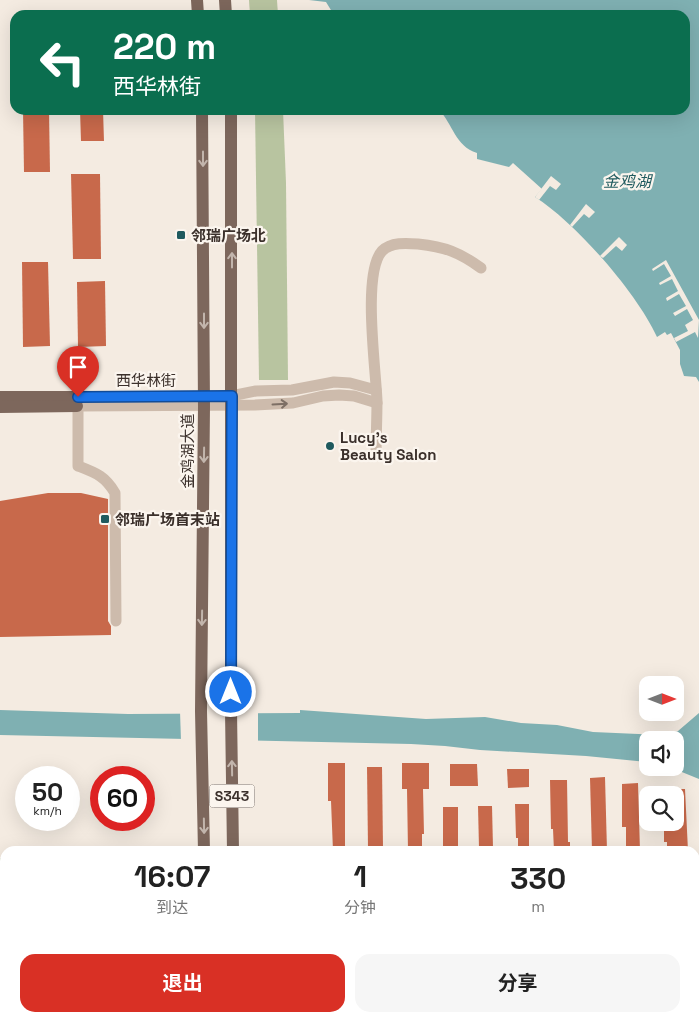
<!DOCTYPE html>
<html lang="zh">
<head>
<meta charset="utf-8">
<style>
  body { margin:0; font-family:"Space Grotesk","Noto Sans SC",sans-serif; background:#f6f6f6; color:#222; height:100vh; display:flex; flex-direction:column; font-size:19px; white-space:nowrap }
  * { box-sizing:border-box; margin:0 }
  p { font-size:16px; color:#767676 }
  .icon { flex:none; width:28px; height:28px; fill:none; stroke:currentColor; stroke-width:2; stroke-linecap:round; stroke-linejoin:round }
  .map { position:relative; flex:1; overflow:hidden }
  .sheet { position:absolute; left:0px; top:846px; width:700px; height:176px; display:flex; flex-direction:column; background:#fff; border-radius:15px 15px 0 0; box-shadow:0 5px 20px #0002 }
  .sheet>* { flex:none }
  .top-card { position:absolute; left:10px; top:10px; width:680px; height:105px; border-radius:15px; box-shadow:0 5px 20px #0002; background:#0b6e4f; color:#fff; overflow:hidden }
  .needle { width:32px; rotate:90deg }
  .controls { position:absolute; left:639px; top:676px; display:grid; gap:10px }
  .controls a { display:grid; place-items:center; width:45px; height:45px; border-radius:10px; background:#fff; box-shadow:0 5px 20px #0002; font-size:25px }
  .speed { position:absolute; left:15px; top:766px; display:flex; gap:10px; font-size:25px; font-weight:700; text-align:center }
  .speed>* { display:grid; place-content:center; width:65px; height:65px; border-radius:50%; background:#fff; box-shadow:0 5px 20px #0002; line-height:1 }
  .speed small { font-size:12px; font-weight:400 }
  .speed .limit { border:8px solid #d22; background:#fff; color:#111 }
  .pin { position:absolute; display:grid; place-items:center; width:42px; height:42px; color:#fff; margin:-51px -21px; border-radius:50% 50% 50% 0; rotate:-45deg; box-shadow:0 0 5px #0007 }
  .pin .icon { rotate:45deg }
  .me { position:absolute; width:55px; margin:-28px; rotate:0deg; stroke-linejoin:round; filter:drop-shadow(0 0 4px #0008) }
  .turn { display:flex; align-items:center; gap:18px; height:105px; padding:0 20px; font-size:22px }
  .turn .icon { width:65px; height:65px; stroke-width:2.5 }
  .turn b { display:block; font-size:35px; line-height:42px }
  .eta { display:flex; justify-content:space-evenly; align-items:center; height:85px; text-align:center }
  .eta b { font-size:30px; font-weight:700; line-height:35px }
  .action { display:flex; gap:10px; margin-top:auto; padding:10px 20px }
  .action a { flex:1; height:58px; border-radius:15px; background:#d93025; color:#fff; font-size:20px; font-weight:700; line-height:58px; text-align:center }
  .action a+a { background:#f6f6f6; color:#222 }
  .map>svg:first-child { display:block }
</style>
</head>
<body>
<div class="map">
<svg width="699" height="1022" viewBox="0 0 699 1022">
  <rect width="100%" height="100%" fill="#f4ebe1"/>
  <g fill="#b8c4a0">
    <path d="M249,0H277L278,15H250Z"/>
    <path d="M255,110H283L286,183L288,380H259Z"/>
    <rect x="0" y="858" width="5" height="92"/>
  </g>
  <g fill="#7fb0b2">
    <path d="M309,0H699V382L696,377L684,376L680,364V350L671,333L667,335L665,332L657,337C637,293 576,223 535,197L542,189L513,163L509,167L477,159V153C455,146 453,124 439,110H685V15H334L326,2Z"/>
    <path d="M0,710L128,714L300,713V710L426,719L485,717L521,723L557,725L593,732L661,735L672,734L678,731L699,713V779L672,768H675V740H648L647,762L586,756L480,750L445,746L411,744L0,735Z"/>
  </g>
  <g fill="#f4ebe1">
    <path d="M551,176L561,184L556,190L550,186L539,200L535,197Z"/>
    <path d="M586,204L595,212L589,218L584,214L572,227L570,225Z"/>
    <path d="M619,237L627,245L622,251L616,246L603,258L600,256Z"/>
    <path d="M666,260L699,320L698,338L695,332L676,342L674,338L688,331L685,325L693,320L687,309L675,316L673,313L686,306L679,294L667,301L666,298L678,291L672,279L660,285L659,283L671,276L664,264L653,271L652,269Z"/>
    <path d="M180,711H258V742L181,741Z"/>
  </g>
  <g fill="#c8694b">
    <path d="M23,110H49L50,172H24Z"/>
    <path d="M80,110H103L104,141H81Z"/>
    <path d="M71,174H100L101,259H73Z"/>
    <path d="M22,262H48L50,346L23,347Z"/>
    <path d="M105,281L106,346L78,347L77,282Z"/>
    <path d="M48,493H81L108,499V621L111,626V635L0,637V501Z"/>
    <path d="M328,763H345V851H333L331,801H328Z"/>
    <path d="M402,763H429V789H423L424,834H422V851H408L407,789H402Z"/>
    <path d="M450,764H477L478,786H450Z"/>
    <path d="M367,767H382L383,848H368Z"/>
    <path d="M507,769H529V787L508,788Z"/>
    <path d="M605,777L607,851H592L590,778Z"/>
    <path d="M550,780H567L568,842H570V851H554L553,829H551Z"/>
    <path d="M638,783L640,851H626V827H622V784Z"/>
    <path d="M675,789H685L688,851H667V842H664V822H675Z"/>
    <path d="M515,804H529V851H518V838H516Z"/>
    <path d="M478,806H492L493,848H479Z"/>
    <rect x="443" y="807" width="15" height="42"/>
  </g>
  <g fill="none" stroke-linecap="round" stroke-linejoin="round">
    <g stroke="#cdbbac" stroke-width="11">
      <path d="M77,406L255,405L293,403L323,396L339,395L354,396L377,403"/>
      <path d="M376,455C376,437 377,419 377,401C376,370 362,273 382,251C391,242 406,243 418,244C445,247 459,252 481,268"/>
      <path d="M116,621L115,493C105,476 96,473 78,466V397L231,396L256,391L292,390L334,382L350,383L376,390"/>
    </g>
    <g stroke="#7d675c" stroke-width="12">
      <path d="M197,0L198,15"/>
      <path d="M225,0L226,15"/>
      <path d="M202,110L204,406L201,711L204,851"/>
      <path d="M231,110V711L233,851"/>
      <path d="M0,397H78"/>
      <path d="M0,407L77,406"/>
      <path d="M238,1018V1022"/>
      <path d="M172,1022L176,1018"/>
      <path d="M215,1022L221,1018"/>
    </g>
  </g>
  <defs><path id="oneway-shaft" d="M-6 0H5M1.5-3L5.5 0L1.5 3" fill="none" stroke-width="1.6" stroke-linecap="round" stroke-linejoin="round" transform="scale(1.25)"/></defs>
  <g stroke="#c2b5ac">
    <use href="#oneway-shaft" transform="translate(203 159) rotate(90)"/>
    <use href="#oneway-shaft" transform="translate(232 260) rotate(-90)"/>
    <use href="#oneway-shaft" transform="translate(204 321) rotate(90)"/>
    <use href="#oneway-shaft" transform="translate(204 455) rotate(91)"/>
    <use href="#oneway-shaft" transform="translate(202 618) rotate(91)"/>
    <use href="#oneway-shaft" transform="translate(232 768) rotate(-91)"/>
    <use href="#oneway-shaft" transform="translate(204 826) rotate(89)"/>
  </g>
  <use stroke="#7d6f65" href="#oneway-shaft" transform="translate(280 404) rotate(-3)"/>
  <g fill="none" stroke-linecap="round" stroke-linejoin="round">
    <defs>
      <path id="route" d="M78,397L232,396L231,692"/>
    </defs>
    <use href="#route" stroke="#114b97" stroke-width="12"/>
    <use href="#route" stroke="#1a73e8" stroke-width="9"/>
  </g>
  <g fill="#1f5a5e" stroke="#fbf5ee" stroke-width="2">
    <rect x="176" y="230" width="10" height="10" rx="2.5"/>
    <circle cx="330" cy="446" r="5"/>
    <rect x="100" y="514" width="10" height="10" rx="2.5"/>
  </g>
  <g text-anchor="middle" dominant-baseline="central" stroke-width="4.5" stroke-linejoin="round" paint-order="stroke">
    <rect fill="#fbf5ee" stroke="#756b66" stroke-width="1" x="209.5" y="784.5" width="45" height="23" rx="4"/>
    <g font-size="14" font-weight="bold" fill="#3b302b">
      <text x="232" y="796">S343</text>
    </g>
    <g font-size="15" font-weight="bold" fill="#3b302b" stroke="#fbf5ee" text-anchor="start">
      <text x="191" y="235">邻瑞广场北</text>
      <text x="340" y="437">Lucy's<tspan x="340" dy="17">Beauty Salon</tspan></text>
      <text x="115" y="519">邻瑞广场首末站</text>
    </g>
    <g font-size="15" fill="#3b302b" stroke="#fbf5ee">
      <text x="146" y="380">西华林街</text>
      <text transform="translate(187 451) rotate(-90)">金鸡湖大道</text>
    </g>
    <g font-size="16" font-style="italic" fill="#1f5a5e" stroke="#fbf5ee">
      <text x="627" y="181">金鸡湖</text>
    </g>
  </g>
</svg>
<div class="controls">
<a><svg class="needle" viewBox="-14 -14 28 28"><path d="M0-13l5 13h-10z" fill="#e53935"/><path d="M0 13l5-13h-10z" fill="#767676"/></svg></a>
<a><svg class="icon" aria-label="sound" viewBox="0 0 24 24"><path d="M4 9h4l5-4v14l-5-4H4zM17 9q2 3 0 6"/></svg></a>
<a><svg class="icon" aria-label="search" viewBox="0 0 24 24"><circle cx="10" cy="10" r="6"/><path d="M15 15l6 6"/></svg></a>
</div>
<div class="speed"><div>50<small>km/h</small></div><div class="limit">60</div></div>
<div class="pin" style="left:78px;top:397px;background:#d93025"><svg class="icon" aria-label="arrive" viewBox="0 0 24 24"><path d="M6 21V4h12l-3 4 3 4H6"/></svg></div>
<svg class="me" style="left:231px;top:692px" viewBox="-20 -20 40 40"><circle r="17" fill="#1a73e8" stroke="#fff" stroke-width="3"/><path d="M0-11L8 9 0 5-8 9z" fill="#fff"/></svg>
<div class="top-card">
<div class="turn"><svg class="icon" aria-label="left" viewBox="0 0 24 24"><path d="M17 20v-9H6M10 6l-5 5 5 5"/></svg><div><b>220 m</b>西华林街</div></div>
</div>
<section class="sheet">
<div class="eta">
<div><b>16:07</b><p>到达</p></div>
<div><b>1</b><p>分钟</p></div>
<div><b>330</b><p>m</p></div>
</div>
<div class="action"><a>退出</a><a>分享</a></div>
</section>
</div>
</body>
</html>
